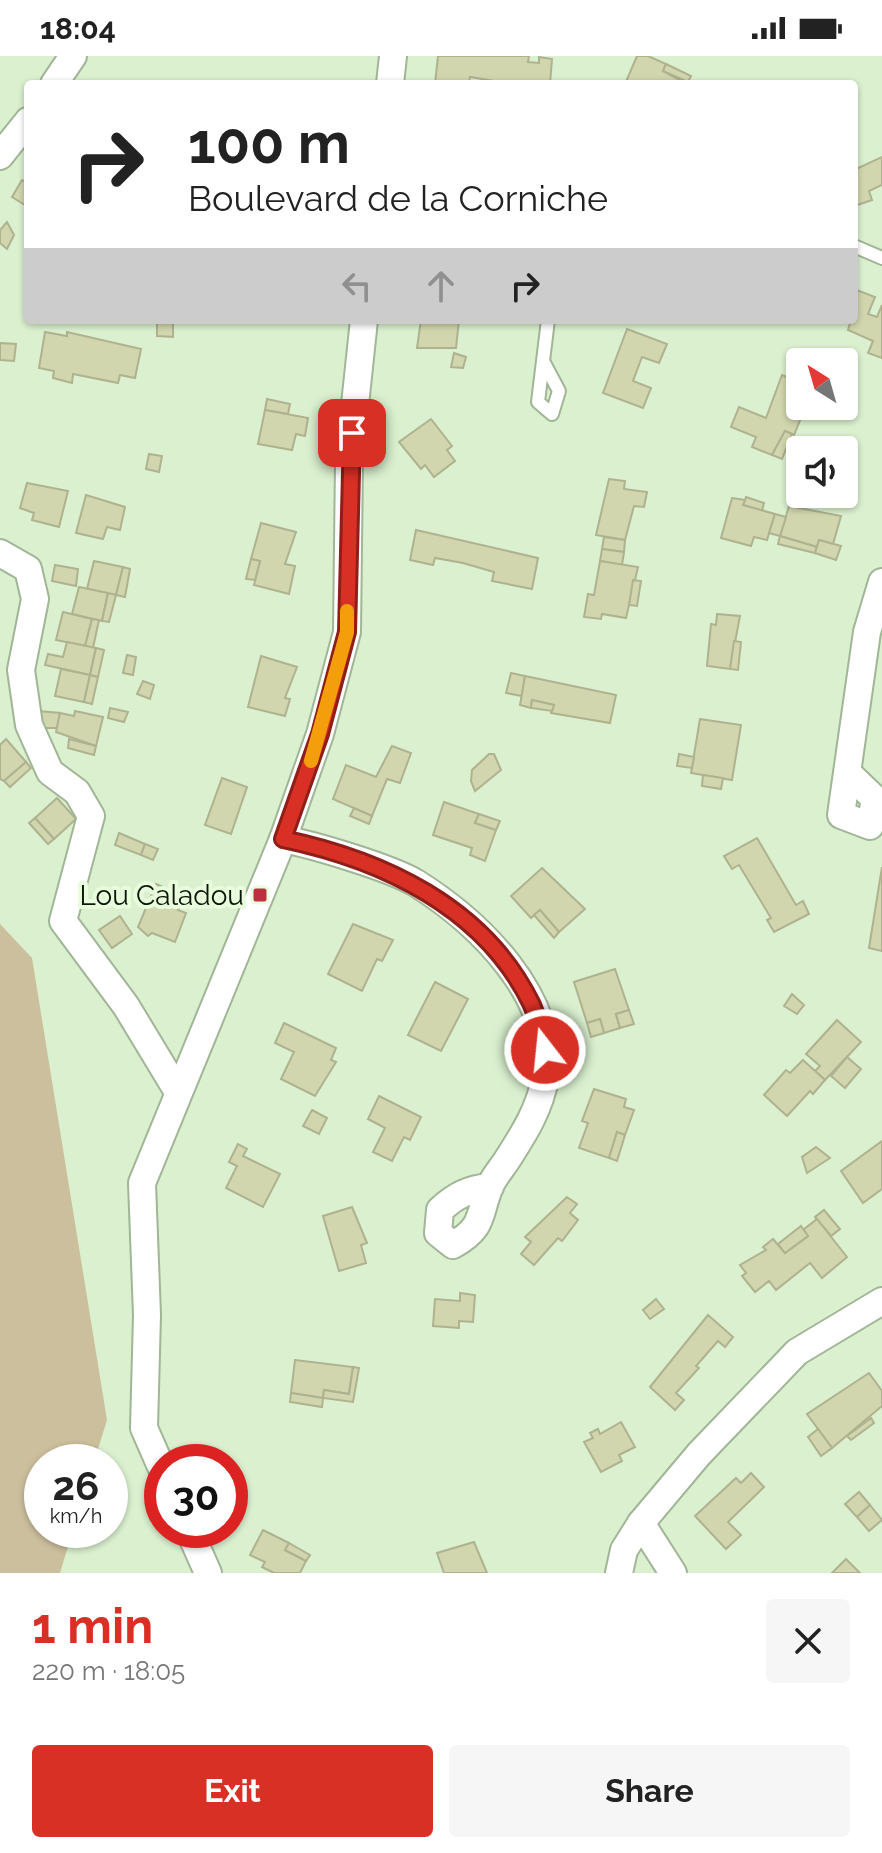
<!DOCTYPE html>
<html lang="en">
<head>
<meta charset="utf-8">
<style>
  body { margin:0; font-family:Raleway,sans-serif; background:#f6f6f6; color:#222; height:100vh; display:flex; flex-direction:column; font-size:30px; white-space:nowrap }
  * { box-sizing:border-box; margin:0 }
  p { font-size:26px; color:#767676 }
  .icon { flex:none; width:44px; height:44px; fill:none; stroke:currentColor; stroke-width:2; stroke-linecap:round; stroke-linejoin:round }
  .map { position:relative; height:1517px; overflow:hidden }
  .sheet { display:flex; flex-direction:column; background:#fff; flex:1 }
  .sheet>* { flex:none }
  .banner { position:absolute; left:24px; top:24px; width:834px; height:244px; border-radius:8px; box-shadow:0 2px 6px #0004; background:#fff; color:#222; overflow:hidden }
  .needle { width:52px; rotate:323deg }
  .controls { position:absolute; left:786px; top:292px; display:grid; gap:16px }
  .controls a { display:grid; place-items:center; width:72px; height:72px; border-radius:8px; background:#fff; box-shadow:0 2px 6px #0004; font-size:40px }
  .speed { position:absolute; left:24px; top:1388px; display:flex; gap:16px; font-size:40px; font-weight:700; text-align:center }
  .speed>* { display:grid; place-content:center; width:104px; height:104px; border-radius:50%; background:#fff; box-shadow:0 2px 6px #0004; line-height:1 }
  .speed small { font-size:20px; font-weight:400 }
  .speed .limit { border:12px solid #d22; background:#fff; color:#111 }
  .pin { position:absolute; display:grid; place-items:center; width:68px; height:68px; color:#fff; margin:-34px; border-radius:16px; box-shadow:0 4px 12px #0006 }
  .me { position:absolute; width:88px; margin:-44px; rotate:344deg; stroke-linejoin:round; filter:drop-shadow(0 0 6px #0008) }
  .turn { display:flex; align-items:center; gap:28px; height:168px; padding:0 32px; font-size:36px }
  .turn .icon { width:104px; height:104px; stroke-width:2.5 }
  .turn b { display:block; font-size:56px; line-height:68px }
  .lanes { display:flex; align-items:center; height:76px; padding:0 32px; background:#0003; justify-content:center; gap:40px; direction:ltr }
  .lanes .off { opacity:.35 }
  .round { display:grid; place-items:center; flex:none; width:84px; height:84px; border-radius:8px; background:#f6f6f6 }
  .headline { display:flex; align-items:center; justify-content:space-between; height:136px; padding:0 32px }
  h1 { font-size:48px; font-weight:700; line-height:60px; color:#d93025 }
  .primary-button { display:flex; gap:16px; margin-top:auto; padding:16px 32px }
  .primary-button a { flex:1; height:92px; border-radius:8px; background:#d93025; color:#fff; font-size:32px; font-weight:700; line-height:92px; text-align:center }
  .primary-button a+a { background:#f6f6f6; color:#222 }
  .status { display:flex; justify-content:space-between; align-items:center; height:56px; padding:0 40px; background:#fff; direction:ltr }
  .status svg { height:22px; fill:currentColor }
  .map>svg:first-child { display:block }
</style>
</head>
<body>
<div class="status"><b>18:04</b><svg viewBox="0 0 49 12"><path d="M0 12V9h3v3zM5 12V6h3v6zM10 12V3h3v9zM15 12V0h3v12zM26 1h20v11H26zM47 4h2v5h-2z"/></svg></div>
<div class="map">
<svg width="882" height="1517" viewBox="0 0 882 1517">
  <rect width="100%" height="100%" fill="#daf0cf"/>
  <path fill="#ccbf9d" d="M0,868L32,902L107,1364L94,1406H42V1474H73L60,1517H0Z"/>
  <g fill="#d2d6ae" stroke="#afb28f" stroke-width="2">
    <path d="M438,0H529L528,6L539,7V1L552,3L550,28H512L470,21L469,28H435Z"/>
    <path d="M637,0H648L666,8L663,15L687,28H625Z"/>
    <path d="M666,8L691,20L688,26L663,15Z"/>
    <path d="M882,101V129L869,135L872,144L854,150V114Z"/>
    <path d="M22,124L28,128V151L12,141Z"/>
    <path d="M7,166L14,179L7,193L0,187V174Z"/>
    <path d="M854,233L875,241L868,258L877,261L882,249V302L868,297L873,285L848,274L850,267L842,264H854Z"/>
    <path d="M421,264H459L456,292H417Z"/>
    <path d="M157,266L173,267V281L157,280Z"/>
    <path d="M627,273L667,288L659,307L642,301L633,325L651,332L643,352L603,337Z"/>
    <path d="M45,276L67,280V276L141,293L135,322L120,319L118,327L73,318L72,327L53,322L54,315L39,312Z"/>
    <path d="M0,287L16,288L14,305L0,304Z"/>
    <path d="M454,297L466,301L463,312L451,311Z"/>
    <path d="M782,319L800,327V350H806L794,379L785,375L772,399L752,391L756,381L731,371L739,351L766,362Z"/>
    <path d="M267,343L290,348L288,358L265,354Z"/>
    <path d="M265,354L308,362L305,380L296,378L292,394L258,388Z"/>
    <path d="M431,363L452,390L447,394L455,405L434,421L425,409L421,413L399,386Z"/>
    <path d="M785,375L792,378L782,403L772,399Z"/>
    <path d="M149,398L162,400L159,416L146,413Z"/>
    <path d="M609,423L625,425L624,433L647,436L644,451L634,450L625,484L596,479Z"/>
    <path d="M27,427L68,435L59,471L32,464L34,457L20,452Z"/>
    <path d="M86,439L125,451L120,474L107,471L103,483L76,477Z"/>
    <path d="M746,441L764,447L762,455L743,449Z"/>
    <path d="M732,442L745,444L743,449L775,458L767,484L754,481L751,490L721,482Z"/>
    <path d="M789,450L841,460L833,488L819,484L817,491L780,480Z"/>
    <path d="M775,458L786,461L780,480L769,477Z"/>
    <path d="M261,467L296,476L285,508L295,510L289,538L254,529L260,505L251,503Z"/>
    <path d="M416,474L538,502L532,533L492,525L494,516L463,507L435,502L433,509L410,504Z"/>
    <path d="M780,480L817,491L815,497L778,488Z"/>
    <path d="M604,481L625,484L624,496L602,493Z"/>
    <path d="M819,484L841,490L836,504L815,497Z"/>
    <path d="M602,493L624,496L622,509L600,505Z"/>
    <path d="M251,503L260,505L255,524L246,523Z"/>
    <path d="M94,505L123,511L116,539L87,533Z"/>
    <path d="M600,505L638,511L626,562L602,558L601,563L584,561L588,538L594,539Z"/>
    <path d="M55,509L78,513L76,530L52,525Z"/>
    <path d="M123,511L130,513L125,541L116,539Z"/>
    <path d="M633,524L641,525L637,550L629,549Z"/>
    <path d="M79,531L108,537L102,565L72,558Z"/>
    <path d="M108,537L116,539L109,566L102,565Z"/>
    <path d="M63,556L92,563L85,590L56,584Z"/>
    <path d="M717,558L740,560L730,613L707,610L711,568L716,569Z"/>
    <path d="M92,563L99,564L93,592L85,590Z"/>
    <path d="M734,585L741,586L738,614L730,613Z"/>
    <path d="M67,586L96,592L90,619L45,609L48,598L63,601Z"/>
    <path d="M96,592L104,594L98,621L90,619Z"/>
    <path d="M127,599L136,601L133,619L123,617Z"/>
    <path d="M261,600L297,611L285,642L290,643L285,660L248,651Z"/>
    <path d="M61,613L90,619L84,646L55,640Z"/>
    <path d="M511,617L525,620L522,640L506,637Z"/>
    <path d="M90,619L98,621L92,648L84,646Z"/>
    <path d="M525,620L616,639L610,667L551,657L554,649L532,644L531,652L520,649Z"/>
    <path d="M143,625L154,629L150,643L137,638Z"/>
    <path d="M532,644L554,649L552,655L531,652Z"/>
    <path d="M110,652L128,656L124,666L108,662Z"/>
    <path d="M38,655L60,657L57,672H41Z"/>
    <path d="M75,655L103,661L96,690L56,676L60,657L74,660Z"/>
    <path d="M700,663L741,669L732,724L691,717Z"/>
    <path d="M6,683L26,706L4,725L0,723V689Z"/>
    <path d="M69,683L96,690L94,699L68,692Z"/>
    <path d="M392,690L411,697L400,727L387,723L372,760L333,743L346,709L376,721Z"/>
    <path d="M489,698H494L501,714L475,735L471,725L472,714Z"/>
    <path d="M679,698L694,701L692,712L677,710Z"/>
    <path d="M26,706L31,712L10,731L4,725Z"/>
    <path d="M703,719L723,722L721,733L702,730Z"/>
    <path d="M222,722L247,731L231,778L205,769Z"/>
    <path d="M57,742L76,763L54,783L35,762Z"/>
    <path d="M444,746L479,758L475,767L496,774L485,805L470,799L472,792L433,779Z"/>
    <path d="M354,752L372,760L369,768L350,760Z"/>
    <path d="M479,758L500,765L496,774L475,767Z"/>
    <path d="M35,762L54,783L48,788L29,767Z"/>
    <path d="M119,777L145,788L141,799L115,789Z"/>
    <path d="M757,782L796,849L803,845L809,858L774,876L767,864L771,862L739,809L732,813L724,800Z"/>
    <path d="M145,788L158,793L153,804L141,799Z"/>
    <path d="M882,811V895L869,892Z"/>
    <path d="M542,812L585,853L559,876L540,854L531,862L511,840Z"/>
    <path d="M156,828L184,840L178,854L186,857L175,886L152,877L148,880L138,871Z"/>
    <path d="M540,854L559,876L554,882L534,859Z"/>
    <path d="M120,860L132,878L112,892L99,874Z"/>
    <path d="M353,868L393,884L382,905L377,903L362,935L328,918Z"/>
    <path d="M615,913L629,954L616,958L620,972L604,977L600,963L587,967L574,926Z"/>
    <path d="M435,926L468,943L441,995L408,979Z"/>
    <path d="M792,938L804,949L797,958L784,950Z"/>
    <path d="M629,954L634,968L620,972L616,958Z"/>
    <path d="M600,963L604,977L591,981L587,967Z"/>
    <path d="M837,964L861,986L825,1024L815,1015L820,1010L806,998Z"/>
    <path d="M284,967L336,992L331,1004L336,1006L315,1040L281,1023L294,996L275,987Z"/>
    <path d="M847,1001L861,1013L845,1032L831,1020Z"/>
    <path d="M803,1004L825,1024L813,1038L810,1035L787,1060L764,1039L786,1014L790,1017Z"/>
    <path d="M594,1033L626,1043L624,1051L634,1054L625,1079L617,1076L609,1102L579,1092L588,1067L582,1065Z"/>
    <path d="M379,1040L421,1061L410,1084L404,1081L392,1105L373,1096L385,1072L368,1063Z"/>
    <path d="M312,1054L327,1062L319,1078L303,1070Z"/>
    <path d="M617,1076L625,1079L617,1105L609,1102Z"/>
    <path d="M882,1085V1133L863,1147L841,1115Z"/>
    <path d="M238,1088L247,1093L243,1100L280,1118L263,1151L226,1132L237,1110L229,1106Z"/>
    <path d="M816,1091L830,1102L807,1117L802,1101Z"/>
    <path d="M567,1141L577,1148L570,1157L578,1164L562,1185L558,1182L534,1209L521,1198L531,1186L525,1181Z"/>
    <path d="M352,1151L367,1187L361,1189L366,1207L339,1215L323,1160Z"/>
    <path d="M824,1154L840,1173L831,1180L815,1161Z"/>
    <path d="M817,1163L847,1201L822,1222L810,1207L776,1234L769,1225L755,1236L742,1220L746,1217L740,1209L766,1194L763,1191L773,1183L785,1197L808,1180L803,1174Z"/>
    <path d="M801,1170L808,1180L785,1197L778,1188Z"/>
    <path d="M460,1237L475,1239L473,1266L459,1265V1272L433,1270L435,1243L460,1245Z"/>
    <path d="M656,1243L664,1253L650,1263L643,1254Z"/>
    <path d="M708,1259L733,1281L725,1291L718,1285L696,1310L699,1312L676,1337L684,1344L675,1354L650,1331Z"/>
    <path d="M295,1304L353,1311L349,1338L324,1334L323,1342L291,1337Z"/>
    <path d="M353,1311L359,1312L353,1346L323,1342L324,1334L349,1338Z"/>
    <path d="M869,1317L882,1335V1350L832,1392L807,1358Z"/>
    <path d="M291,1337L323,1342L322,1351L290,1346Z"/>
    <path d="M871,1362L874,1367L851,1384L847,1380Z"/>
    <path d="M621,1366L635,1391L619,1399L622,1405L601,1416L584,1386L593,1382L590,1377L598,1373L600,1378Z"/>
    <path d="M818,1373L832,1392L821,1400L808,1381Z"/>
    <path d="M751,1417L764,1431L728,1466L741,1479L726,1493L695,1460L736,1422L741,1427Z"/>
    <path d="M859,1436L870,1449L857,1461L845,1448Z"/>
    <path d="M239,1442L241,1459L230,1460V1443Z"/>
    <path d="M870,1449L882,1464L869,1475L857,1461Z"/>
    <path d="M263,1474L289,1487L285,1494L306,1505L300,1517H274L262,1511L265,1506L250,1499Z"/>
    <path d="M474,1486L487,1517H444L437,1497Z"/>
    <path d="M289,1487L310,1499L306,1505L285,1494Z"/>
    <path d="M846,1503L860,1517H832Z"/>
  </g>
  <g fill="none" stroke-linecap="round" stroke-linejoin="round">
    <defs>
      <g id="lane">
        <path d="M854,190L882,202"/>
        <path d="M543,305L559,335L552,358L538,346L548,264"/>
      </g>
      <g id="street">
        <path d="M54,28L73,0"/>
        <path d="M390,28L393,0"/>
        <path d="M0,100L28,65"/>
        <path d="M0,497L28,513L35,543L21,614L29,669L50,716L77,736L91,760L63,865L126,950L178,1036"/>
        <path d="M847,716L875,743L870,770L841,759L867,576L882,526"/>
        <path d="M283,783C314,789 391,812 416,827C478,866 557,941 545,1022C540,1053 523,1079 507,1104C501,1113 494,1121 490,1130C478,1159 485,1171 453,1189L438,1177L440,1154C456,1139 469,1133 490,1131"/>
        <path d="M162,1413L144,1372L147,1259L142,1127L283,783L320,678L347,576L349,405L364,264"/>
        <path d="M641,1467L673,1517"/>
        <path d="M189,1474L208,1517"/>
        <path d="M619,1517L624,1494L641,1467L699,1398L797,1296L882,1245"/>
      </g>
    </defs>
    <use href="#lane" stroke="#a1b597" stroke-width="16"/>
    <use href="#street" stroke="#a1b597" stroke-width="30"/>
    <use href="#lane" stroke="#fff" stroke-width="12"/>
    <use href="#street" stroke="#fff" stroke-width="26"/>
  </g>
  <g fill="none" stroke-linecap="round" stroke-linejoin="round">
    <defs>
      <path id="route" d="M352,377L347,576L320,678L283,783C383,804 484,851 531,947C538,961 541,979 545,994"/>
    </defs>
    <use href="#route" stroke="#8d1f18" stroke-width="20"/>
    <use href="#route" stroke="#d93025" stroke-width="14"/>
    <path stroke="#f59e0b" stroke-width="14" d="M311,705L347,576V555"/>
  </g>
  <rect fill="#be2e40" stroke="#e7fddc" stroke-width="3" x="252" y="831" width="16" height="16" rx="4"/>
  <g text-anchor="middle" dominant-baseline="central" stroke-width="8" stroke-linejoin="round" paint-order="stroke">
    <g font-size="28" fill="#0e150a" stroke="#e7fddc" text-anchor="end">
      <text x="244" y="839">Lou Caladou</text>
    </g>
  </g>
</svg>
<div class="controls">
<a><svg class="needle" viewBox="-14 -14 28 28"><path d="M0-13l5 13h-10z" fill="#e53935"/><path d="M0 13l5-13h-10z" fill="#767676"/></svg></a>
<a><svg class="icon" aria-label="sound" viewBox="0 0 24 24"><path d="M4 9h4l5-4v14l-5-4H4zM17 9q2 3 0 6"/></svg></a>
</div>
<div class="speed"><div>26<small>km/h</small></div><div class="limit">30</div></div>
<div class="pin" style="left:352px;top:377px;background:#d93025"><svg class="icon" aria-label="arrive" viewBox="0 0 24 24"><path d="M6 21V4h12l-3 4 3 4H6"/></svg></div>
<svg class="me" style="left:545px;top:994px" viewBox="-20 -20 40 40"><circle r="17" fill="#d93025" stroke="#fff" stroke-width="3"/><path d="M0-11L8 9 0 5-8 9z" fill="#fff"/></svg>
<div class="banner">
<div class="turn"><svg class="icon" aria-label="right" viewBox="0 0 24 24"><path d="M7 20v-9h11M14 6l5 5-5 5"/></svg><div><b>100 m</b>Boulevard de la Corniche</div></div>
<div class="lanes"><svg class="icon off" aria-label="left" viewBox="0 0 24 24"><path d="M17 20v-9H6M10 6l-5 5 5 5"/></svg><svg class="icon off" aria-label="ahead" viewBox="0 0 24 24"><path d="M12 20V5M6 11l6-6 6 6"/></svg><svg class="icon" aria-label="right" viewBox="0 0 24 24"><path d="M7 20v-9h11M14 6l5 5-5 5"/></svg></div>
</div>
</div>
<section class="sheet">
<div class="headline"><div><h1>1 min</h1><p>220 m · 18:05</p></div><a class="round"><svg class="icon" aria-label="close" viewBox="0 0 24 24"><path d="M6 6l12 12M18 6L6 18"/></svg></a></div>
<div class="primary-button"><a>Exit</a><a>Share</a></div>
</section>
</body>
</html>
